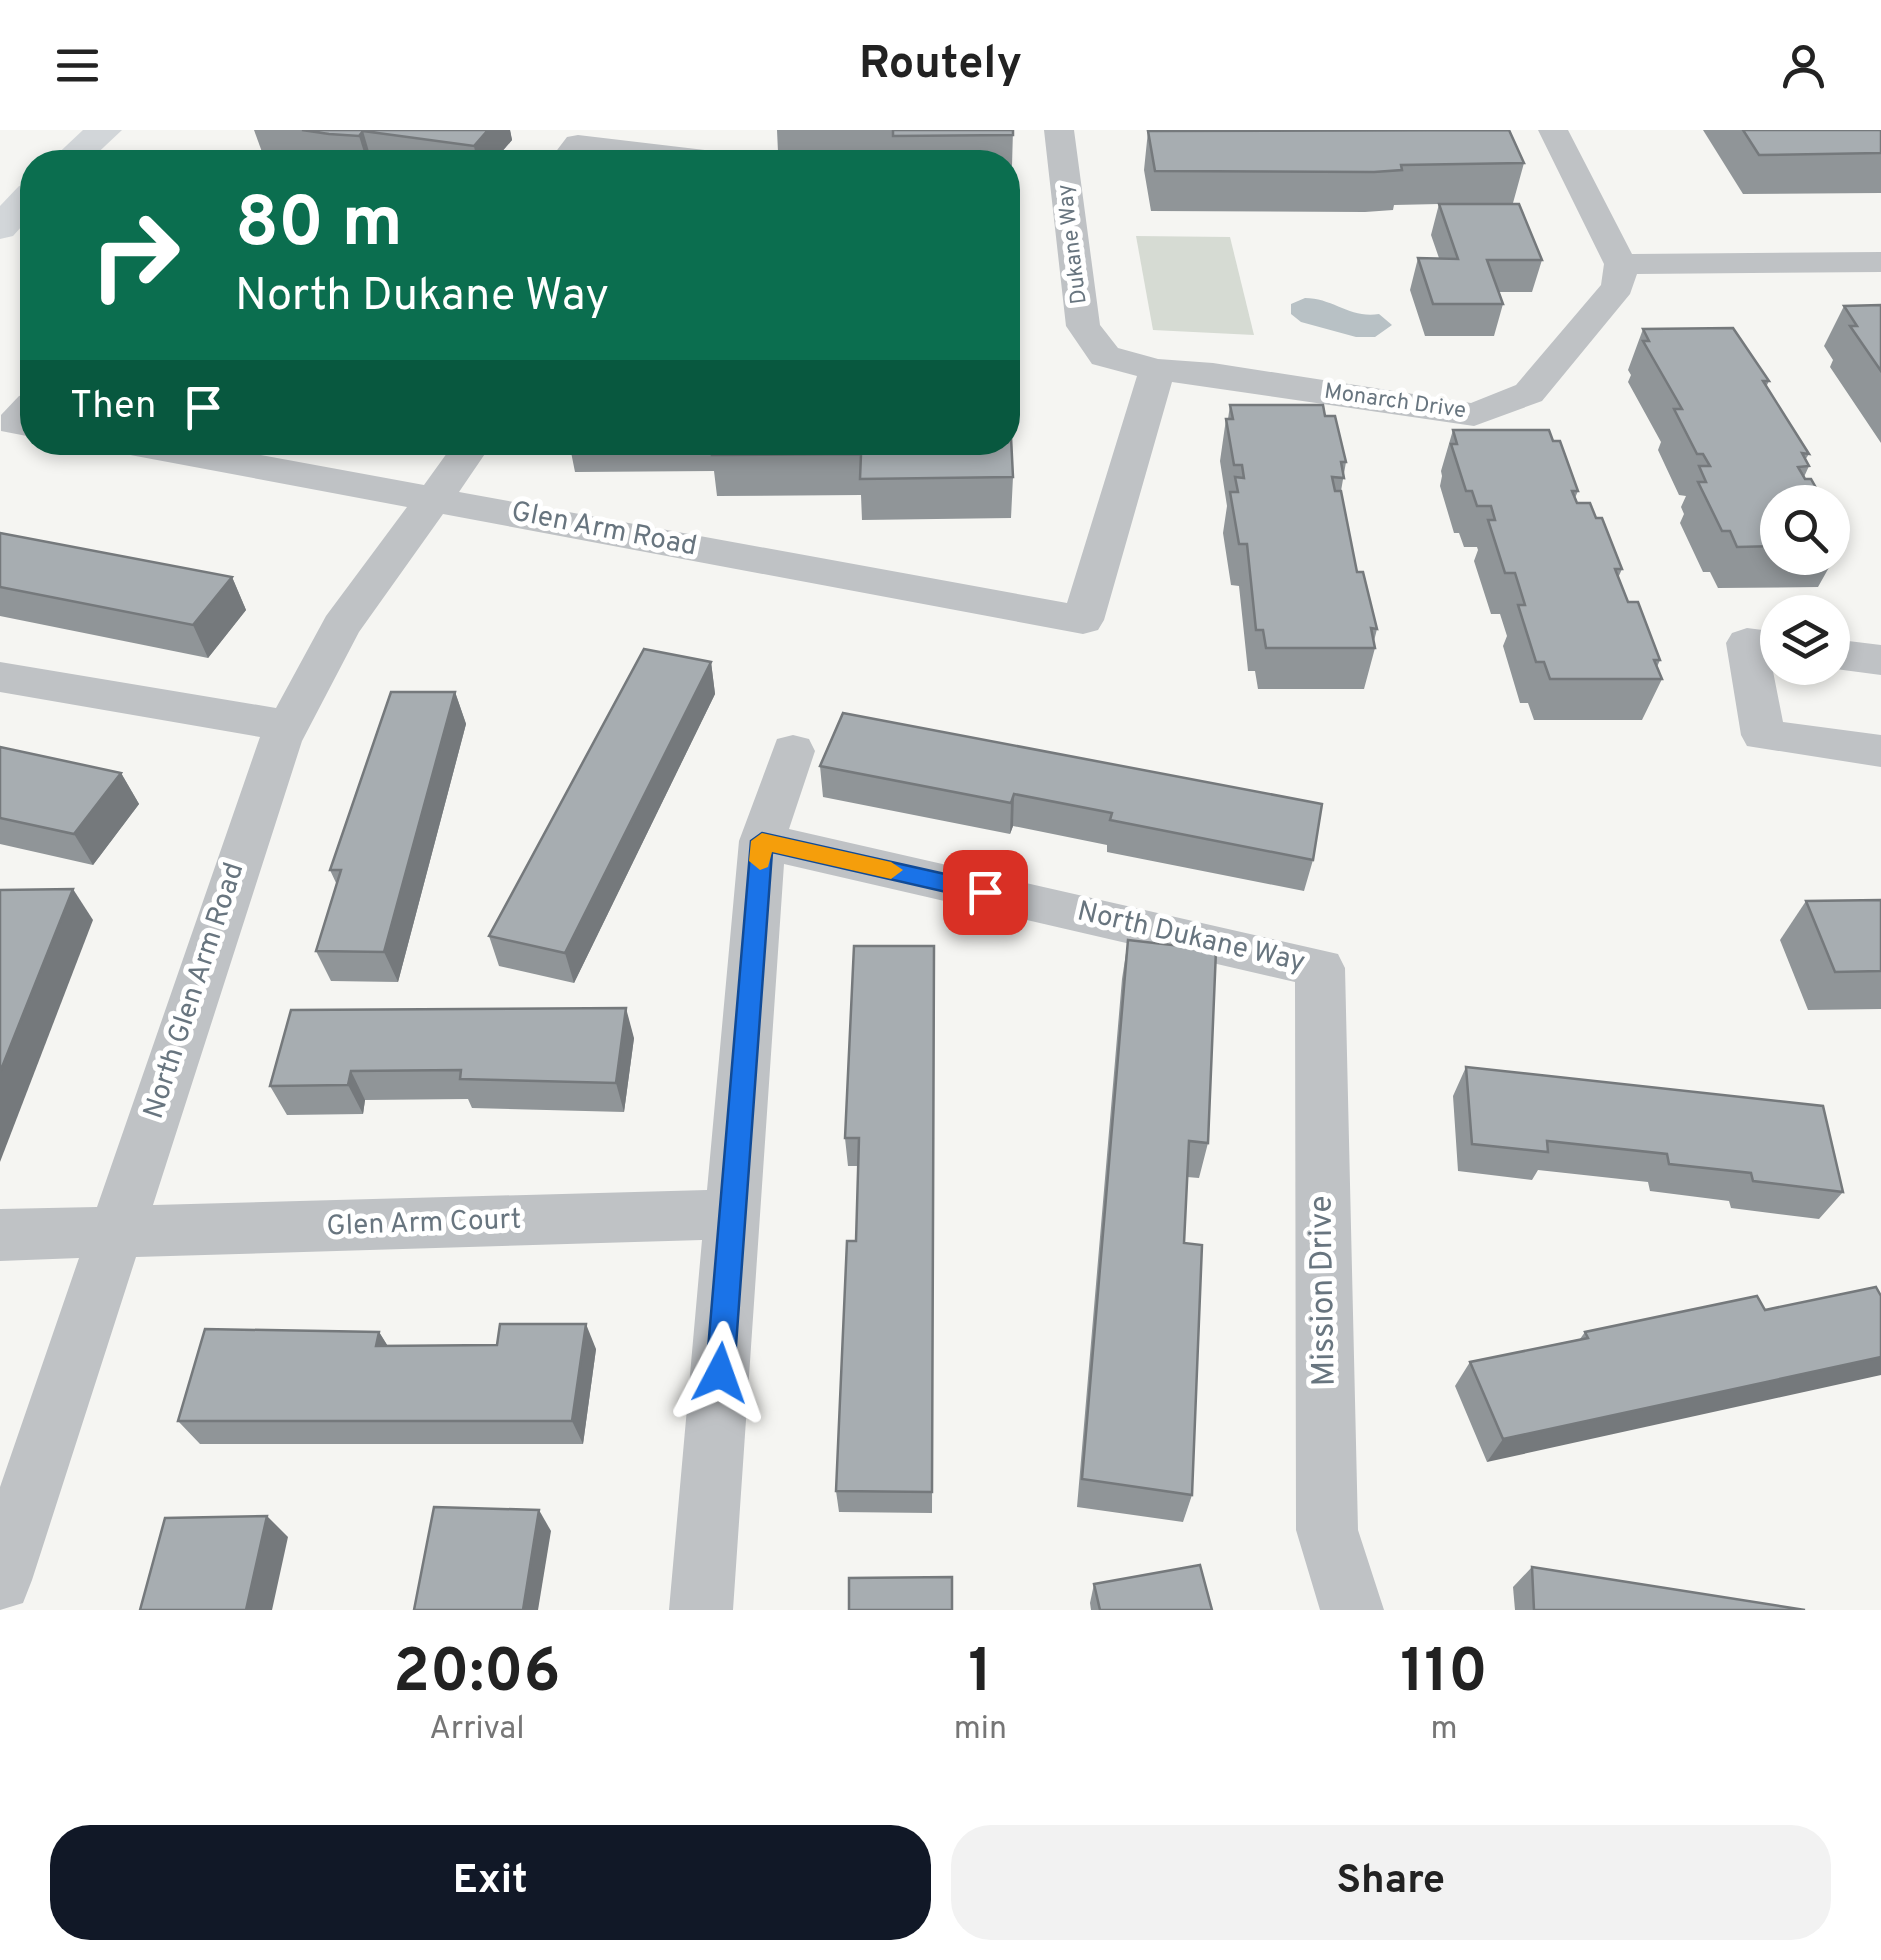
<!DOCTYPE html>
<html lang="en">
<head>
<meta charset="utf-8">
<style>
  body { margin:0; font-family:Overpass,sans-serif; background:#f2f2f2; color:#222; height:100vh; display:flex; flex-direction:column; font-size:38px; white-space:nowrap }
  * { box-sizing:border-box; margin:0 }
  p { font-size:32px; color:#767676 }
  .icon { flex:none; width:55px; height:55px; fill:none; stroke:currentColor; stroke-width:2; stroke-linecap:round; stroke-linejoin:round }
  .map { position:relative; height:1480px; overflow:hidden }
  .panel { display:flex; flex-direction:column; background:#fff; flex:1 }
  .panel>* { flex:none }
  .hud { position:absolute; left:20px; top:20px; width:1000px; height:305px; border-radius:40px; box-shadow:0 5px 15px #0003; background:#0b6e4f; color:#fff; overflow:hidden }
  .controls { position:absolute; left:1760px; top:355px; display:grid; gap:20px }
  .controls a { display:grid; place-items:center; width:90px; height:90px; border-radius:50%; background:#fff; box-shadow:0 5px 15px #0003; font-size:50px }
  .pin { position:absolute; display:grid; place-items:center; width:85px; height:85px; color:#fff; margin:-42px; border-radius:20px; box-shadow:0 5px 15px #0006 }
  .me { position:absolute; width:110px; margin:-55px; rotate:4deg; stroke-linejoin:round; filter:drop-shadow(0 0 8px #0008) }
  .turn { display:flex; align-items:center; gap:35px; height:210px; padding:0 50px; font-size:45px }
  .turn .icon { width:130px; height:130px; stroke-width:2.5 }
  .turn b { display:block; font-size:70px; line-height:85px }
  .then { display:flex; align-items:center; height:95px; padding:0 50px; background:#0003; gap:20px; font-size:38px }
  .eta { display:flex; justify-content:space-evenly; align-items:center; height:170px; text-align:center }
  .eta b { font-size:60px; font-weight:700; line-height:70px }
  .button { display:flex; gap:20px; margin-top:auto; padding:20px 50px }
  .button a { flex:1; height:115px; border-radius:40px; background:#111827; color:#fff; font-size:40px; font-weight:700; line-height:115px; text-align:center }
  .button a+a { background:#f2f2f2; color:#222 }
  header { display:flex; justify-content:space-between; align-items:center; height:130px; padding:0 50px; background:#fff; font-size:45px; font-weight:700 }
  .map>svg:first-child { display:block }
</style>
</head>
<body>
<header><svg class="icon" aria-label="menu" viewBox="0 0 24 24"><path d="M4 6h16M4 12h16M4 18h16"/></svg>Routely<svg class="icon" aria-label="person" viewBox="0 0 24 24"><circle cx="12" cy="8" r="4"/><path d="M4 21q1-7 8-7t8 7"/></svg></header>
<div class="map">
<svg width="1881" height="1480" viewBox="0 0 1881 1480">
  <rect width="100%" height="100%" fill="#f5f5f2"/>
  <path fill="#d6dbd3" d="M1136,106L1230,107L1254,205L1153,200Z"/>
  <path fill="#b8c1c5" d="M1305,168C1333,168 1351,189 1379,184L1392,195L1375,207H1356L1301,192L1291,184V174Z"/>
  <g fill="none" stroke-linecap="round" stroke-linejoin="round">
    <g fill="#bfc2c5" fill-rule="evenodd">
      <path d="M1044,0H1074L1100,195L1118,218L1158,229L1213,233L1471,273L1516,255L1601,155L1604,134L1538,0H1568L1632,124L1881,122V142L1637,144L1630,164L1542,271L1474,296L1172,252L1104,490L1098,500L1083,504L443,384L359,502L302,611L153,1075L707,1060L739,711L777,609L793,605L809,609L815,621L789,699L1338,824L1345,838L1358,1400L1384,1480H1320L1296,1400L1295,852L784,734L733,1480H669L702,1110L136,1127L32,1450L23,1473L0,1480V1357L79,1128L0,1131V1079L97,1077L260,607L0,562V532L276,578L326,486L407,377L125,324L112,320L107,312H191L424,355L455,312H493L459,362L1067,473L1137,246L1092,234L1066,196Z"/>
      <path d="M578,5L730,23L746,32H656L586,24L579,32H548L567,7Z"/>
      <path d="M32,263V307L1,301V285L19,266Z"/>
      <path d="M1747,498L1778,502V532L1771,531L1783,592L1881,605V637L1747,616L1741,605L1726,513L1732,503Z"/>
      <path d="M1832,509L1881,515V545L1828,538H1832Z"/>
    </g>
    <g fill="#d2d6d9" fill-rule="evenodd">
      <path d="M83,0H122L88,32H49Z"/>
      <path d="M32,53V85L13,106L0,109V76L19,56Z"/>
    </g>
  </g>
  <g fill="#909598">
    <path d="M254,0H510L512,10L493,32H321L262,22Z"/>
    <path d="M777,0H1013L1012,36H1008V32H893V21L778,22Z"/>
    <path d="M1703,0H1881V63L1743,64Z"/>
    <path d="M1148,1L1524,33L1513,73L1542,130L1532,162H1498L1503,174L1494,206H1425L1410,160L1418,128H1439L1431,105L1439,74L1394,75L1393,80L1365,82L1151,81L1144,40Z"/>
    <path d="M1881,175V313L1830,237L1833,230L1824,216L1844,176Z"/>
    <path d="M1643,199L1769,251L1766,257L1809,324L1805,330L1809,336L1804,347L1778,372V428H1832V388L1839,399L1835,405L1841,416L1818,457L1718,458L1710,442H1703L1680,393L1684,384L1681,377L1686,366L1679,365L1658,320L1661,312L1628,252L1631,245L1628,240Z"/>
    <path d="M1230,275L1325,286L1346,332L1341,361L1357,442L1377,499L1374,511L1375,518L1364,559H1258L1255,541H1248L1239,456L1231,455L1223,403L1227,376L1220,331L1226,289H1228Z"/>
    <path d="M1453,300L1553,311L1578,361L1575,368L1577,373L1596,388L1622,439L1618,448L1628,472L1660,530L1657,537L1662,549L1642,590H1534L1528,573H1520L1503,516L1507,506L1500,484H1491L1474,431L1478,420L1477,417H1464L1459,403H1454L1440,356L1442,346L1441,341Z"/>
    <path d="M569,312H1008L1013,347L1011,388L862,390L861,365L717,366L714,341L575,342Z"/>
    <path d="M0,403L232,447L246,480L208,528L0,486Z"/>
    <path d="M711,532L715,564L574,853L499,836L489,806Z"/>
    <path d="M455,562L466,594L398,852L331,851L316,821L337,755L330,740Z"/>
    <path d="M843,583L1313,730L1304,761L1107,722V715L1013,696L1010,704L823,667L820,636Z"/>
    <path d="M0,617L121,643L139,674L93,735L0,714Z"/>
    <path d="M1881,770V879L1808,880L1780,810L1806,771Z"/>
    <path d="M1128,810L1208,1013L1199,1048L1187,1047L1184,1113L1192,1365L1183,1392L1077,1377L1122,849Z"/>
    <path d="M934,816L932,1383L839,1382L836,1361L856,1111L858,1036H848L845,1008Z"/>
    <path d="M291,880L634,908L624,982L472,978L468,969L365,970L363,984L287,985L270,956Z"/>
    <path d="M1466,937L1843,1062L1819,1089L1731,1078L1729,1071L1650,1061L1648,1052L1538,1040L1532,1050L1458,1041L1453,966Z"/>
    <path d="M1765,1180L1487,1332L1455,1256L1470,1232L1580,1209L1585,1202Z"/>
    <path d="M379,1202L387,1215L596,1219L583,1314H200L178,1291Z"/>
    <path d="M1532,1437L1805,1480H1515L1513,1457Z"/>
    <path d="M1094,1454L1212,1480H1091L1090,1473Z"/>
  </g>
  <g fill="#75797c">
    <path d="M488,0H510L512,10L493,32H477L474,16Z"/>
    <path d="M363,1L372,32H367L359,6Z"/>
    <path d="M232,447L246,480L208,528L193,495Z"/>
    <path d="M711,532L715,564L574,853L565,823Z"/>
    <path d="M455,562L466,594L398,852L384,822Z"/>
    <path d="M121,643L139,674L93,735L74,704Z"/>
    <path d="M1014,664L1013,696L1010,704L1011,673Z"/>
    <path d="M73,759L93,790L0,1032V942Z"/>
    <path d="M626,878L634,908L624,982L616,953Z"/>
    <path d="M351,941L365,970L363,984L348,955Z"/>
    <path d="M586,1194L596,1219L583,1314L572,1291Z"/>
    <path d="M379,1202L394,1226L376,1216Z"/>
    <path d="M1881,1227V1245L1487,1332L1503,1309Z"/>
    <path d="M539,1380L551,1401L538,1480H523Z"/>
    <path d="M267,1386L288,1407L272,1480H246Z"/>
  </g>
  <g fill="#a7adb1" stroke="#75797c" stroke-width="2.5">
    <path d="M302,0H488L474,16L363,1L359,6L329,4Z"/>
    <path d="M893,0H1013V5L893,6Z"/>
    <path d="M1509,0L1524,33L1401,35L1402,40L1374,42L1155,41L1148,1Z"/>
    <path d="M1743,0H1881V23L1759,25Z"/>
    <path d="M1439,74H1519L1542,130H1487L1503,174H1433L1418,128L1458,129Z"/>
    <path d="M1881,175V241L1850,196H1857L1844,176Z"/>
    <path d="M1733,198L1769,251H1763L1809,324L1802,323L1809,336L1798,337L1805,349H1811L1824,372H1778V416L1737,417L1730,401H1722L1698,352H1706L1699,336H1710L1703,324H1697L1674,279H1682L1643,211H1649L1643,199Z"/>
    <path d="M1230,275H1323L1325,286H1335L1346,332H1341L1344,348L1332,347L1335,361H1341L1357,442H1363L1377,499L1371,498L1375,518H1266L1263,500H1256L1247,414H1239L1230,362H1238L1235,347L1244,348L1242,335H1234L1226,289H1233Z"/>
    <path d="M1008,287H1010L1013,347L860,349L861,324L712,325L713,312H1008Z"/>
    <path d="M1453,300H1549L1553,311H1560L1578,361H1572L1577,373H1590L1596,388H1602L1622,439H1615L1628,472H1638L1660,530H1654L1662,549H1550L1544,532H1536L1518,475H1525L1515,443H1505L1488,390H1495L1491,376H1477L1472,361H1466L1451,314H1457Z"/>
    <path d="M1832,388L1839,399H1832Z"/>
    <path d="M1832,400L1841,416H1832Z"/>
    <path d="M0,403L232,447L193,495L0,457Z"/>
    <path d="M644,519L711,532L565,823L489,806Z"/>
    <path d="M391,562H455L384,822L316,821L341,740H330Z"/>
    <path d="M843,583L1322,674L1313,730L1110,690L1112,683L1014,664L1011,673L820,636Z"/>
    <path d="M0,617L121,643L74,704L0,688Z"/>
    <path d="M73,759L0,942V760Z"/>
    <path d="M1881,770V841L1835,842L1806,771Z"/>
    <path d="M1128,810L1216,820L1208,1013L1189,1011L1184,1113L1202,1115L1192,1365L1082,1349Z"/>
    <path d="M854,816H934L932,1362L836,1361L847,1111H856L859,1008H845Z"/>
    <path d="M626,878L616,953L460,949L461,940L351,941L348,955L270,956L291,880Z"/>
    <path d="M1466,937L1823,976L1843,1062L1753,1051L1751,1043L1669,1034L1667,1024L1547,1011L1548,1022L1472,1014Z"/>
    <path d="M1876,1157L1881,1166V1227L1503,1309L1470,1232L1588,1208L1585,1202L1757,1166L1765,1180Z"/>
    <path d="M500,1194H586L572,1291H178L205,1199L379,1202L376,1216L497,1215Z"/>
    <path d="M434,1377L539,1380L523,1480H414Z"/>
    <path d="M267,1386L246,1480H140L165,1388Z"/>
    <path d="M1200,1435L1212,1480H1100L1094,1454Z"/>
    <path d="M1532,1437L1805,1480H1534Z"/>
    <path d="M952,1447V1480H849V1448Z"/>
  </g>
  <path fill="#1a73e8" stroke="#114b97" stroke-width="2.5" d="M762,703L985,753L996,762L985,771L772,722L734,1243L730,1252L720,1256L710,1252L706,1243L751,711Z"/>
  <path fill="#f59e0b" d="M762,703L891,732L903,740L891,749L772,722L768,737L760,740L749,731L751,711Z"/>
  <g text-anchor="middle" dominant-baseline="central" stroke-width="10" stroke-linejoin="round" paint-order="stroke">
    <g font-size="22" fill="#68757f" stroke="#fff">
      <text transform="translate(1073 114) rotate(-97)">Dukane Way</text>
      <text transform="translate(1395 272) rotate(8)">Monarch Drive</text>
    </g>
    <g font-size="28" fill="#68757f" stroke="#fff">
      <text transform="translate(604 400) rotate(11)">Glen Arm Road</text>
      <text transform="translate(1191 808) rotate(13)">North Dukane Way</text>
      <text transform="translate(195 861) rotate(-72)">North Glen Arm Road</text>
      <text transform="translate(424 1094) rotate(-2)">Glen Arm Court</text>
    </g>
    <g font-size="32" fill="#68757f" stroke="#fff">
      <text transform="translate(1324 1161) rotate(-91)">Mission Drive</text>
    </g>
  </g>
</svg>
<div class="controls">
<a><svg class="icon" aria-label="search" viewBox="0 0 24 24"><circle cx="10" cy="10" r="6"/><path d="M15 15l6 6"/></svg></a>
<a><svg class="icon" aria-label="layers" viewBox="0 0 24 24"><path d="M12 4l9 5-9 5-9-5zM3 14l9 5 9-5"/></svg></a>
</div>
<div class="pin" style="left:985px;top:762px;background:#d93025"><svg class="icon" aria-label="arrive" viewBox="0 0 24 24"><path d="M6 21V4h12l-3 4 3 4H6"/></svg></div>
<svg class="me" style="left:720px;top:1243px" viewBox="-20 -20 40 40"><path d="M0-17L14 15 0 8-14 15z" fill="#1a73e8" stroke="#fff" stroke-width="4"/></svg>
<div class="hud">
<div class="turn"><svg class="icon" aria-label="right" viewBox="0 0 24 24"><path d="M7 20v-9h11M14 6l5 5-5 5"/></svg><div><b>80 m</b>North Dukane Way</div></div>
<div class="then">Then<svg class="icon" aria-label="arrive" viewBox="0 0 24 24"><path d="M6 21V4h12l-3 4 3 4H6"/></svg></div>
</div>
</div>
<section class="panel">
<div class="eta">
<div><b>20:06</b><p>Arrival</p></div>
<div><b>1</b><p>min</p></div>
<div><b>110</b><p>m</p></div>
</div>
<div class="button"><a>Exit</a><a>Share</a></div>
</section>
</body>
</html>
